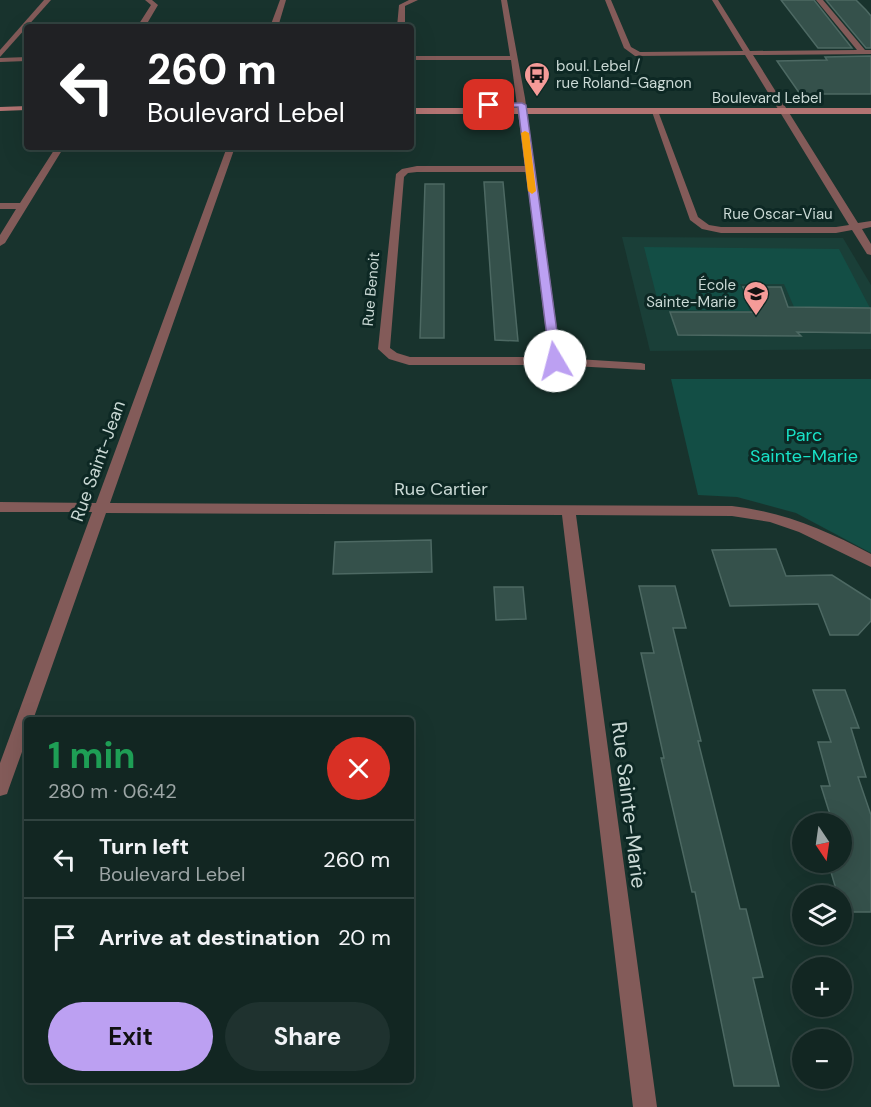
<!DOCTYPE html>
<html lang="en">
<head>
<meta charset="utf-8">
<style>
  body { margin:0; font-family:"DM Sans",sans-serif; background:#1f322f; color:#f1f3f6; height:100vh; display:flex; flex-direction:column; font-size:22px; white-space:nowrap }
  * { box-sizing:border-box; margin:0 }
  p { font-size:20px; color:#9ca5a5 }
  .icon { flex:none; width:33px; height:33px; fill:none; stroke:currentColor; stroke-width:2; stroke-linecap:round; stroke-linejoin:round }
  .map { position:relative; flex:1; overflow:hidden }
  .details { position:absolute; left:24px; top:717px; width:390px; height:366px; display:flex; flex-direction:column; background:#122622; border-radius:6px; box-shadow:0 6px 24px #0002,0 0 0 2px #314340 }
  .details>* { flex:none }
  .hud { position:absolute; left:24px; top:24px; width:390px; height:126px; border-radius:6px; box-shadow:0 6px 24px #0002,0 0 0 2px #314340; background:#202124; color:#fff; overflow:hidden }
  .needle { width:39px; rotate:167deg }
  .buttons { position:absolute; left:792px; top:813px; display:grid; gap:12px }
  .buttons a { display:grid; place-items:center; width:60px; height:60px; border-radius:50%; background:#122622; box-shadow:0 6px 24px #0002,0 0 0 2px #314340; font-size:30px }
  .pin { position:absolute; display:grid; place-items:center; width:51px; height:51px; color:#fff; margin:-26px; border-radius:12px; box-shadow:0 3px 9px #0006 }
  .me { position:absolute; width:66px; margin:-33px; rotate:352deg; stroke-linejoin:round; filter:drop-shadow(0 0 4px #0008) }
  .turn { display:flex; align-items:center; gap:21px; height:126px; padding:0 24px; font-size:27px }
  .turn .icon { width:78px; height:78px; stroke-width:2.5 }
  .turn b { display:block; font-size:42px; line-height:51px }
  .round { display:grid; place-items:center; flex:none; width:63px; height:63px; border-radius:32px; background:#1f322f }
  .summary { display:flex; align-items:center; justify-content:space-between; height:102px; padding:0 24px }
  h1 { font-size:36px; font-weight:700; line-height:45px; color:#1e9e55 }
  .button { display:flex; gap:12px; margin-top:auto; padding:12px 24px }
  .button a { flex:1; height:69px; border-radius:36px; background:#bca0f2; color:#111; font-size:24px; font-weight:700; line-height:69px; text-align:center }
  .button a+a { background:#1f322f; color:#f1f3f6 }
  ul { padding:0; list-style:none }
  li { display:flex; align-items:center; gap:18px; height:78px; padding:0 24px; border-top:2px solid #314340 }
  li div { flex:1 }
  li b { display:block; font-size:22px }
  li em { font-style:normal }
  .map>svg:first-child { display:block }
</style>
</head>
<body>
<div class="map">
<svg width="871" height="1107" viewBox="0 0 871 1107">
  <rect width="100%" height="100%" fill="#18332d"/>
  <path fill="#1a3f38" d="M622,237L843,238L871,285V349L650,351Z"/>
  <g fill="#134e45">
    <path d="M644,247L839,249L870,308L794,307L784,284H740L750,311L660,310Z"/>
    <path d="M671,379H871V553L796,513L737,497L698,495Z"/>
  </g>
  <g fill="#35514b" stroke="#4d6963" stroke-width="1.5">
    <path d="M781,0H814L852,48H818Z"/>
    <path d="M826,0H856L866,10L871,16V48H866Z"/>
    <path d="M871,56V94H800L777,61L827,60L825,57Z"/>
    <path d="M484,182H503L518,341L495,340Z"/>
    <path d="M425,184H444V338H420Z"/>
    <path d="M743,287H781L788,307L871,308V333L797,332L801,336L678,335L670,312H755Z"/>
    <path d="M431,540L432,572L333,574L335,542Z"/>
    <path d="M776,549L786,576L832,575L871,600V621L858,635H830L818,604L730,606L712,550Z"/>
    <path d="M639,586H675L686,628H673L701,741H698L740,909H746L763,977L753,978L779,1086H734L695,892H692L661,758H664L641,653H654Z"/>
    <path d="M494,587H523L526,619L496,620Z"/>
    <path d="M813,690H845L859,728H851L866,777H858L871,815V912H843L842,896H838L828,862H842V824H833L821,786H830L818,742H831Z"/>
  </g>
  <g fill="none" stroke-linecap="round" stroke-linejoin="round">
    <g fill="#835b59" fill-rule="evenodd">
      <path d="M44,0H51L0,57V50Z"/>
      <path d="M145,0H152L158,5L145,27H137L151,5Z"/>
      <path d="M280,0H286L278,27H270Z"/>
      <path d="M409,0H418L405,6V27H397L399,5Z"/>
      <path d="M501,0H507L525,98L561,358L641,363L645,364V370L555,365H409L389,359L378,349L396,174L402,169L417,166H525L511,60H411V56H510ZM417,172H526L549,357H410L397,353L390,348L404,177L408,173Z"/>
      <path d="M605,0H611L631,47L640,52L743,51L712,0H718L750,51L857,50L816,0H823L865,50H871V54L753,55L858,223L871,221V227L862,229L871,244V255L867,254L852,230L836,233H721L702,229L690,220L651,109L658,111L698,217L709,225L721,227H836L849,225L745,55L635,56L624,48Z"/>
      <path d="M27,57V61L0,62V58Z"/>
      <path d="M56,147H64L5,243L0,246V235L16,209H0V203H20Z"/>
      <path d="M227,147H235L110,503L732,506C783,512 826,530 871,554V567L799,532L770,522L732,516L576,515L657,1107H633L562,515L106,513L33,720H27V738L9,788L7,794L0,796V763L92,512H0V502L96,503Z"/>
    </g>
    <g fill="#b27472" fill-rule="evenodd">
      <path d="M27,106V110L0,111V107Z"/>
      <rect x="411" y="108" width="460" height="6"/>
    </g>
  </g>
  <path fill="#bca0f2" stroke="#7a689d" stroke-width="1.5" d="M486,103H522L526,105L561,361L559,363L555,364L550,361L518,107H489L486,106Z"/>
  <path fill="#f59e0b" d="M525,131L529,133L536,191L532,194L528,191L521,133Z"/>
  <defs>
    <symbol id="bus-pin" viewBox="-11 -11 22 30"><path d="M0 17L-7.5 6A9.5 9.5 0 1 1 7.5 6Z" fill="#f59b98" stroke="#0d2824"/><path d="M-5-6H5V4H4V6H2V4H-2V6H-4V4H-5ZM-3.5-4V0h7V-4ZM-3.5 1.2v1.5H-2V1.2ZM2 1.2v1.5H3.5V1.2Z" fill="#111"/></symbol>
    <symbol id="school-pin" viewBox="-11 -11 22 30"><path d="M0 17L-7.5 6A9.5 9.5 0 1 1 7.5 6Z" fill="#f59b98" stroke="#0d2824"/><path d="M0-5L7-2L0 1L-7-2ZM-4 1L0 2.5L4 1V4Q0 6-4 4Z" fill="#111"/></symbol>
  </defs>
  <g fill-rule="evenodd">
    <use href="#bus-pin" x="522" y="60" width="30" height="40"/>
    <use href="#school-pin" x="741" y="279" width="30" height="40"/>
  </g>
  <g text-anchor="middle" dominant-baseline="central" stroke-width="6" stroke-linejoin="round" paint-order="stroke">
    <g font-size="15" fill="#cad9d5" stroke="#0d2824" text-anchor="start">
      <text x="556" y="66">boul. Lebel /<tspan x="556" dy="17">rue Roland-Gagnon</tspan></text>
      <text x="736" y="285" text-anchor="end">École<tspan x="736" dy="17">Sainte-Marie</tspan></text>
    </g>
    <g font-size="15" fill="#cad9d5" stroke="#0d2824">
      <text x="767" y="98">Boulevard Lebel</text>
      <text x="778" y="214">Rue Oscar-Viau</text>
      <text transform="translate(371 289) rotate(-85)">Rue Benoit</text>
    </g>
    <g font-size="18" fill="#18e2c7" stroke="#0d2824">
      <text x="804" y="435">Parc<tspan x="804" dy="21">Sainte-Marie</tspan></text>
    </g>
    <g font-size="18" fill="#cad9d5" stroke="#0d2824">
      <text transform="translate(98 461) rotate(-70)">Rue Saint-Jean</text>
      <text x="441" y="489">Rue Cartier</text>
    </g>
    <g font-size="21" fill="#cad9d5" stroke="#0d2824">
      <text transform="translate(629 805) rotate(83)">Rue Sainte-Marie</text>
    </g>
  </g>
</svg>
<div class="buttons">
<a><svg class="needle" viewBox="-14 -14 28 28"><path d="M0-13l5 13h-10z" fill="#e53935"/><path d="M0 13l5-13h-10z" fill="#9ca5a5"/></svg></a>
<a><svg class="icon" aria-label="layers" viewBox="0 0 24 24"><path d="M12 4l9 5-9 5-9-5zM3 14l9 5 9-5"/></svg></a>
<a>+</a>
<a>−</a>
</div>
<div class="pin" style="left:489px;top:105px;background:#d93025"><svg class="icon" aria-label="arrive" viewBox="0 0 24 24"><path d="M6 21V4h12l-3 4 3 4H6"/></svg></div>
<svg class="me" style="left:555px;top:361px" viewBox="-20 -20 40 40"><circle r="19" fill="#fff"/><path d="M0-13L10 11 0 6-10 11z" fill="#bca0f2"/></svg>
<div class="hud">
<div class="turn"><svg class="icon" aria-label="left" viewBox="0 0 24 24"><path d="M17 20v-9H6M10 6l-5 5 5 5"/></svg><div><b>260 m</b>Boulevard Lebel</div></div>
</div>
<section class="details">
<div class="summary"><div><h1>1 min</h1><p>280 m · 06:42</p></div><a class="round" style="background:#d93025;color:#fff"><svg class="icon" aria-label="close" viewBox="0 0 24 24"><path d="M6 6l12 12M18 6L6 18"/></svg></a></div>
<ul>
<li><svg class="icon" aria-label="left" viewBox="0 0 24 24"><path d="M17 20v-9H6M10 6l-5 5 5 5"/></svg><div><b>Turn left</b><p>Boulevard Lebel</p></div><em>260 m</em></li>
<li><svg class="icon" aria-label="arrive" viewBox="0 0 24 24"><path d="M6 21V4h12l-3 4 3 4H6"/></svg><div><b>Arrive at destination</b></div><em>20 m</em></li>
</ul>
<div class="button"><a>Exit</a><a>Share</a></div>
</section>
</div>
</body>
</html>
